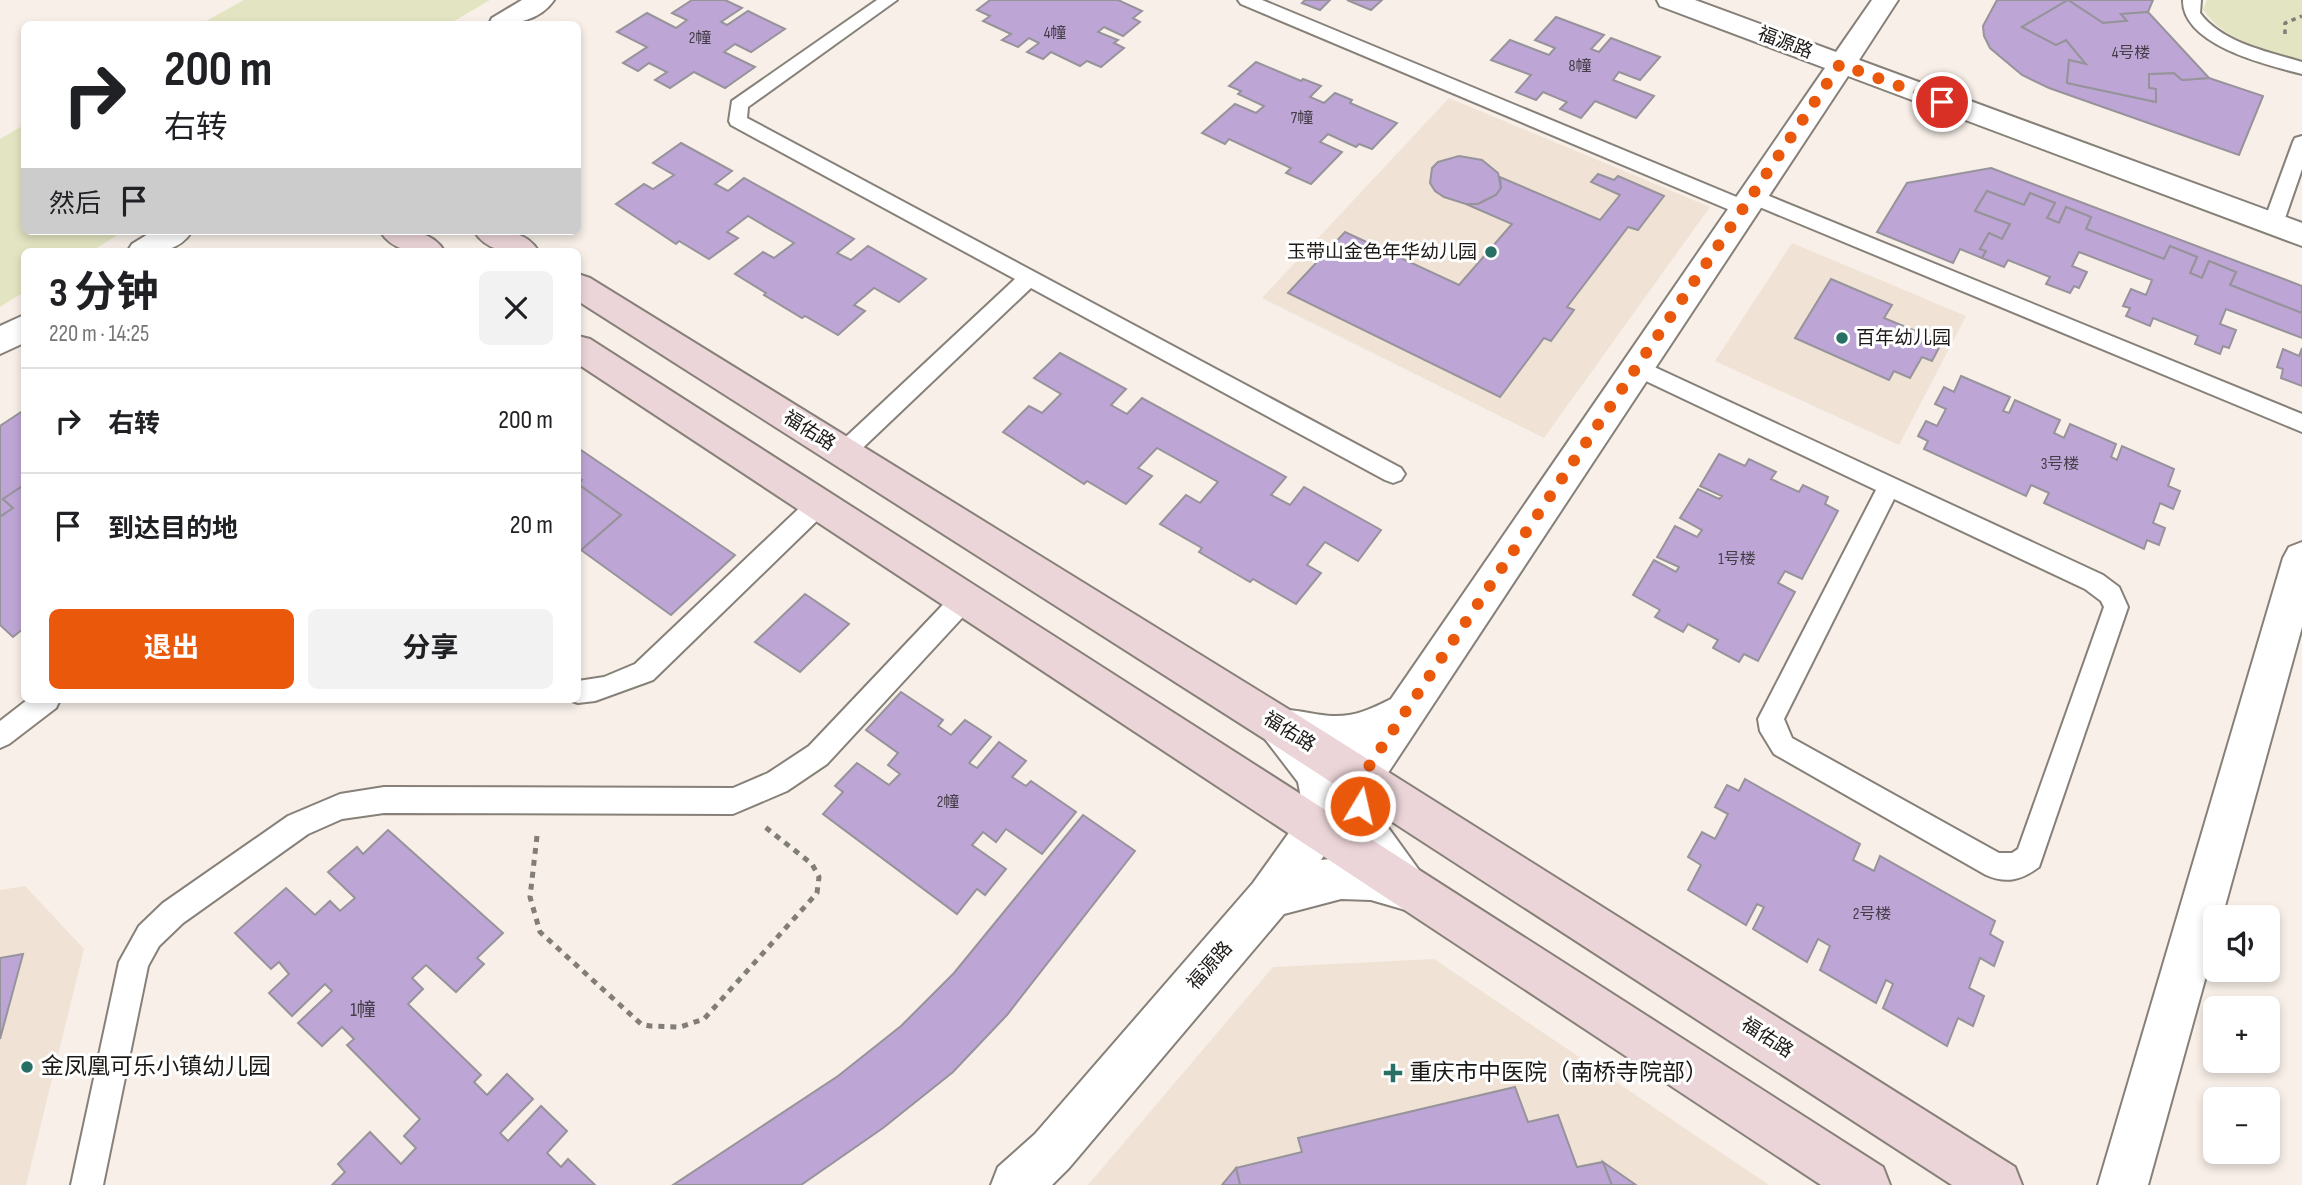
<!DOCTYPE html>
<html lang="zh">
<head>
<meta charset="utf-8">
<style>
  body { margin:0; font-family:"Sofia Sans Condensed","Noto Sans SC",sans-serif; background:#f2f2f2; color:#202124; height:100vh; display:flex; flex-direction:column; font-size:26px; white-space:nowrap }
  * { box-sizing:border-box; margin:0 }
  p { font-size:23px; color:#757577 }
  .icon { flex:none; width:38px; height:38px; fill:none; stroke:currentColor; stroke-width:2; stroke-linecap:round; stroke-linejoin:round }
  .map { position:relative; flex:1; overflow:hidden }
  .sheet { position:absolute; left:21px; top:248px; width:560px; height:455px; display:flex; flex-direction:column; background:#fff; border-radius:10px; box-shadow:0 4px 10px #0003 }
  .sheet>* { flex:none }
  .guide { position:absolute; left:21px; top:21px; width:560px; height:214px; border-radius:10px; box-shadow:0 4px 10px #0003; background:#fff; color:#202124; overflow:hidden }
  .buttons { position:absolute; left:2203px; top:905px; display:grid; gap:14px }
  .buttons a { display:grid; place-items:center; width:77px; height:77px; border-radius:10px; background:#fff; box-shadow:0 4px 10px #0003; font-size:35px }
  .pin { position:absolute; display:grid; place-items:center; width:60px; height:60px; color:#fff; margin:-30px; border:4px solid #fff; border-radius:50%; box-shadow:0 2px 7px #0007 }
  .me { position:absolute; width:77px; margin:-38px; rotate:9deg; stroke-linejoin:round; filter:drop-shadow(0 0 5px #0008) }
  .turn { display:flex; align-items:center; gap:24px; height:147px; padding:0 28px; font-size:32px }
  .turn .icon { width:91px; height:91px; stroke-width:2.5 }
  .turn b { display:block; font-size:49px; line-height:60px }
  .then { display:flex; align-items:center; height:66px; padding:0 28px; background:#0003; gap:14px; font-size:26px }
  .round { display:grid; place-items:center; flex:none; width:74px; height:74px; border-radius:10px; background:#f2f2f2 }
  .headline { display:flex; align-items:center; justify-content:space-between; height:119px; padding:0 28px }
  h1 { font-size:42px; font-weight:700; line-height:52px }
  .action { display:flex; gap:14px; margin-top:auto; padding:14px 28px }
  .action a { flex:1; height:80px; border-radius:10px; background:#ea580c; color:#fff; font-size:28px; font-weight:700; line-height:80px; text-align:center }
  .action a+a { background:#f2f2f2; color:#202124 }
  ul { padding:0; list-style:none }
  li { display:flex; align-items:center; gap:21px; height:105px; padding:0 28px; border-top:2px solid #e0e0e0 }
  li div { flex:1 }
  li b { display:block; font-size:26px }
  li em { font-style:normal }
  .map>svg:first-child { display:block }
</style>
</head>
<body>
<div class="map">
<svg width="2302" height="1185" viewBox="0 0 2302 1185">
  <rect width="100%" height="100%" fill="#f7efe8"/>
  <g fill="#f0e3d5">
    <path d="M1449,98L1710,207L1544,438L1262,298Z"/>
    <path d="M1792,243L1966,316L1899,445L1715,361Z"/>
    <path d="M25,886L84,949L26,1185H0V890Z"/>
    <path d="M1434,959L1769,1185H1088L1273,967Z"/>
  </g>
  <g fill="#e3e5c2">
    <path d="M244,0H490L449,24H201Z"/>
    <path d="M2207,0H2302V61C2267,49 2223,42 2203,9Z"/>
    <path d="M24,125V231H124L90,252H24V292L0,307V139Z"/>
  </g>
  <g fill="#bda6d5" stroke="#97939b" stroke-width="2">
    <path d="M692,0H725L742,8L721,22L727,25L748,11L785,29L751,52L735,44L724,52L755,67L725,88L694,72L670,88L655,80L667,72L649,63L638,71L623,63L647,47L617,32L647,13L676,28L687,20L672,13Z"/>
    <path d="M990,0H1118L1142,11L1133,18L1140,22L1123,36L1104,27L1098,32L1118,40L1114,43L1124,48L1101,67L1087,61L1080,66L1051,52L1043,59L1027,52L1039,43L1029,38L1018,47L1002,40L1011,34L983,21L990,16L977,10Z"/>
    <path d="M1305,0H1330L1320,10L1302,3Z"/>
    <path d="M1347,0H1382L1371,10Z"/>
    <path d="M1997,0H2153L2148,12L2121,14L2127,21L2103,23L2068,0L2022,27L2056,45L2066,40L2086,64L2069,60L2067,83L2156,102V89L2149,88V74L2174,73L2182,80L2209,78L2263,96L2239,155L2049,88L2022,75L1990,48L1984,36L1983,26Z"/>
    <path d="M2068,0L2103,23L2127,21L2121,14L2148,12L2209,78L2182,80L2174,73L2149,74V88L2156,89V102L2067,83L2069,60L2086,64L2066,40L2056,45L2022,27Z"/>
    <path d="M1556,17L1604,35L1591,49L1599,52L1611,38L1660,57L1640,80L1619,72L1613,80L1654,96L1636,118L1595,101L1581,118L1560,109L1567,102L1543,92L1536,100L1516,92L1531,75L1491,60L1510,40L1549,55L1555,48L1535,40Z"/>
    <path d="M1256,62L1301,81L1303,79L1321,86L1310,97L1324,103L1335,93L1352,100L1350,103L1397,123L1372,149L1359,144L1356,147L1328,134L1320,142L1342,152L1311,184L1286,173L1291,168L1229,139L1225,144L1202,133L1235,104L1256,113L1264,106L1238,94L1241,91L1229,86Z"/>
    <path d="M681,143L732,171L715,184L728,191L744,178L854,239L837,253L851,260L868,246L926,279L899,302L874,288L854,305L865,311L838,335L805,316L802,318L764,295L766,293L735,274L763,252L774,258L794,243L748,216L727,232L738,238L709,259L679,241L676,244L616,204L644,184L653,189L674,175L653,163Z"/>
    <path d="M1459,156L1482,160L1498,173L1501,188L1496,195L1478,204H1466L1444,197L1435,191L1430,183L1432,168L1438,162Z"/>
    <path d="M1991,168L2302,286V313L2230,285L2236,272L2209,261L2202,278L2190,273L2197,257L2170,246L2164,259L2086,229L2091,217L2066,207L2059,223L2047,218L2055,203L2030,193L2024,205L1987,191L1975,211L2010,224L2002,239L1989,233L1980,249L1986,251L1982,258L1960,249L1953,263L1877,232L1907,183Z"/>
    <path d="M1598,174L1614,180L1618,176L1664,196L1638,230L1628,227L1567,307L1574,310L1551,341L1544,338L1500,397L1288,293L1345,232L1459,285L1512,224L1466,204H1478L1496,195L1501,188L1500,177L1600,220L1620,195L1591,182Z"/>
    <path d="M1987,191L2024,205L2030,193L2055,203L2047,218L2059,223L2066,207L2091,217L2086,229L2164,259L2170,246L2197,257L2190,273L2202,278L2209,261L2236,272L2230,285L2302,313V338L2226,309L2220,324L2236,330L2229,348L2223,346L2220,354L2195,344L2198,336L2153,318L2150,326L2126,316L2130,308L2123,306L2131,289L2146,295L2152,280L2079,252L2072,266L2087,272L2079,288L2074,286L2070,293L2046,284L2050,277L2008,260L2004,267L1982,258L1986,251L1980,249L1989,233L2002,239L2010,224L1975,211Z"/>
    <path d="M1831,279L1892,305L1884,318L1942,342L1932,361L1922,357L1910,378L1894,371L1889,380L1795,338Z"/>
    <path d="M2302,348V386L2281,378L2283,369L2277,367L2283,349L2299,356Z"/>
    <path d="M1060,353L1126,389L1111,405L1127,414L1142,398L1286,477L1271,495L1290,505L1304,487L1381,530L1358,561L1325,542L1307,565L1321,573L1296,604L1253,579L1250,582L1199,552L1202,548L1160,524L1186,495L1200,503L1218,482L1157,448L1138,468L1152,476L1126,504L1087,481L1084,484L1003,432L1029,406L1042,413L1061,394L1034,378Z"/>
    <path d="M1961,376L2010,397L2003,411L2009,413L2015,400L2060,420L2054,433L2064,438L2070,424L2116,444L2111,457L2117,460L2122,446L2174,469L2168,486L2180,491L2173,509L2160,503L2153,523L2165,528L2159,545L2147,540L2144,549L2044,503L2049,493L2031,485L2026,496L1924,449L1928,441L1918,436L1926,421L1937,426L1946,409L1935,404L1944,387L1954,392Z"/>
    <path d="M24,410V485L3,499L13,508L0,517V426Z"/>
    <path d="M578,448L735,555L671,615L581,550L621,515L578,484L582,480L578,478Z"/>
    <path d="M1719,454L1745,466L1749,459L1776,472L1771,479L1799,492L1803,485L1828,497L1825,504L1838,511L1802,579L1785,571L1778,583L1795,592L1758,661L1744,654L1739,662L1713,648L1718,640L1688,624L1683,632L1655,617L1660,610L1633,595L1654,560L1676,572L1679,567L1657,557L1675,526L1697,537L1702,530L1680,518L1698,489L1719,499L1722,496L1700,486Z"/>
    <path d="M578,484L621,515L581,550L578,547Z"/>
    <path d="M24,485V628L13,637L0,625V517L13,508L3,499Z"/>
    <path d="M805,594L849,624L800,672L755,642Z"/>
    <path d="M901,692L943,720L938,726L951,735L965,720L991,737L969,763L977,768L999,742L1026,761L1012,777L1026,786L1031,781L1076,812L1042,854L1006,829L996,842L983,832L972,845L1006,869L985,895L977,889L957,914L823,814L843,792L835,786L857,763L889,785L900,774L888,765L898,753L866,730Z"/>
    <path d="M1745,779L1860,844L1853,860L1874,871L1880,856L1995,921L1990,934L2003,942L1994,966L1980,958L1969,988L1984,996L1973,1026L1958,1018L1947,1046L1883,1008L1893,984L1886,980L1876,1003L1820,970L1830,946L1818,939L1807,962L1753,929L1764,907L1757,904L1746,925L1688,890L1701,865L1688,857L1702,832L1715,839L1728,814L1715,807L1727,785L1739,791Z"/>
    <path d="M1083,815L1135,851L1007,1015L953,1072L883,1128L801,1185H673L838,1076L901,1026L954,973Z"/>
    <path d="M388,830L503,933L477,958L484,964L456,992L426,965L412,978L423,989L408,1004L481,1075L474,1082L487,1095L507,1074L533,1099L500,1133L508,1141L541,1106L567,1131L547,1153L561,1167L568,1159L595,1185H332L345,1172L338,1164L370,1132L401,1164L416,1148L404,1136L420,1119L347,1045L354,1039L342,1027L322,1046L298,1023L332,991L325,984L292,1016L269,993L289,974L279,962L271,969L235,933L286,888L315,915L330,901L340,911L355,898L328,872L357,847L363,854Z"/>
    <path d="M23,954L0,1039V958Z"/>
    <path d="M1515,1087L1528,1122L1558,1115L1577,1167L1603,1162L1612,1185H1240L1236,1168L1302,1152L1298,1138Z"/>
    <path d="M1603,1162L1636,1185H1612Z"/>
    <path d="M1236,1168L1240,1185H1222Z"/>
  </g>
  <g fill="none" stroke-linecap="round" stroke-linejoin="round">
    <defs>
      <g id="service">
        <path d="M877,0H897L748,107L747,118L1401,468L1405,474L1401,480L1393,483L1385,480L1031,288L851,459L843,462L835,459L832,453L835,447L1015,279L731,125L729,121L732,101Z"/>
        <path d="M1238,0H1262L1751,203L1754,208L1751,213H1737L1241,4Z"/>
        <path d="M2183,0H2201L2200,13C2222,43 2269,52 2302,62V74C2267,65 2182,45 2183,0Z"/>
        <path d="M2302,136V169L2283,224L2280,229H2266L2263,224L2293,142L2295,138Z"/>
        <path d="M1752,189L2302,414V432L1745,201L1742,196L1745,191Z"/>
        <path d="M1637,359L2103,575L2119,587L2128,607L2039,867C2021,880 2007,884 1986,875L1774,754L1760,731L1758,719L1876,490L1629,373L1626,367L1629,361ZM1894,499L2085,589L2101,601L2104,607L2018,849L2012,853H1999L1792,738L1784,719Z"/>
        <path d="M819,495L827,497L831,504L827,511L653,680L595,701L578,703L569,700H578V681L604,677L635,664L811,497Z"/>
        <path d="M964,589L973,592L976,599L973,606L827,764L787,791L733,814L384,813L342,819L308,834L183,923L159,946L148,966L103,1185H71L119,962L139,926L163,903L288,816L340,794L384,787L733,788L768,773L809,746L955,592Z"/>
        <path d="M27,700H60L56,708L9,744L0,748V721Z"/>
      </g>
      <path id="minor" d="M2302,542V627L2222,917H2216V940L2148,1185H2098L2283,558L2289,547Z"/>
      <g id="tertiary">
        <path d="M522,0H554C539,22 513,24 489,24L492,18Z"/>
        <path d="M1657,0H1695L1836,52L1872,0H1898L1859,60L2302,223V246L1848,76L1382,782L1387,826L1421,873L1425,875L1431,890L1425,905L1409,911L1371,900L1341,899L1284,914L1069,1168L1052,1185H991L998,1167L1035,1134L1253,883L1298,820L1302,803L1298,782L1265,739L1259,726L1265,713C1288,705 1309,715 1332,716C1355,717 1371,709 1391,699L1825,68L1660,6ZM1355,752L1340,780L1327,753ZM1342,816L1357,856L1321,860L1333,842Z"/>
        <path d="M153,231H192C177,255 152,252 127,252L132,244Z"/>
        <path d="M24,315V343L0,354V326Z"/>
      </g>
      <g id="secondary">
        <path d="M380,231C405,231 431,228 445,252C420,252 395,255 380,231Z"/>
        <path d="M474,231C499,231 525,228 539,252C514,252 489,255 474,231Z"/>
        <path d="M578,274L590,278L1293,712L2015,1167L2022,1185H1952L1263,738L578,301Z"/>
        <path d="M578,336L590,339L1883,1167L1890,1185H1821L578,364Z"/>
      </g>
    </defs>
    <use href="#service" stroke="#868079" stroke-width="4"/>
    <use href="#minor" stroke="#868079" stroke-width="4"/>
    <use href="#tertiary" stroke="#868079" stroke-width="4"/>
    <use href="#secondary" stroke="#868079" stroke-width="4"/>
    <path stroke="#827d79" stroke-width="3.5" stroke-dasharray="4.5 4.5" stroke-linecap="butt" d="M2285,34V23L2302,16"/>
    <path stroke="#827d79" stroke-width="5" stroke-dasharray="6 6" stroke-linecap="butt" d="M537,836L530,897L540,932L641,1024L650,1026L680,1027L704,1019L817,893L819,877L812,864L765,827"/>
    <use href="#service" fill="#fff" fill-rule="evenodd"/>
    <use href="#minor" fill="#fff" fill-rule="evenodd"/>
    <use href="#tertiary" fill="#fff" fill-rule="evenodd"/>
    <use href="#secondary" fill="#ecd5d9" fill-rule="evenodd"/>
  </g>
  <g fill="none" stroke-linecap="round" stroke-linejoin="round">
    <path stroke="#ea580c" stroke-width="12" stroke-dasharray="0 21.6" d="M1360,806L1361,778L1840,64L1942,102"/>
  </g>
  <g fill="#287066" stroke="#fff" stroke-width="2.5">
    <circle cx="1491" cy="252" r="7"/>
    <circle cx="1842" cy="338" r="7"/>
    <circle cx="27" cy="1067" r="7"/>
    <path d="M1389.5 1062.5h7v7h7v7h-7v7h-7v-7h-7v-7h7z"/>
  </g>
  <g text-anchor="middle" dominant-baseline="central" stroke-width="6" stroke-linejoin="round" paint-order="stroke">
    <g font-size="16" fill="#443c46">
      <text x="1055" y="33">4幢</text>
      <text x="700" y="38">2幢</text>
      <text x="2131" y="53">4号楼</text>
      <text x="1580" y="66">8幢</text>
      <text x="1302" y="118">7幢</text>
      <text x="2060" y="464">3号楼</text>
      <text x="1737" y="559">1号楼</text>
      <text x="948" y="802">2幢</text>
      <text x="1872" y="914">2号楼</text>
    </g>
    <g font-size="19" fill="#1c1917" stroke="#fff">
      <text transform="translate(1785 43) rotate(21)">福源路</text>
      <text transform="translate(809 431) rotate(32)">福佑路</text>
      <text transform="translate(1289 732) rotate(32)">福佑路</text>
      <text transform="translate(1210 966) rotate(-49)">福源路</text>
      <text transform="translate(1767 1038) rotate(33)">福佑路</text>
    </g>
    <g font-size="19" fill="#1c1917" stroke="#fff" text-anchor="end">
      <text x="1477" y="252">玉带山金色年华幼儿园</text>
      <text x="1856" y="338" text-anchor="start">百年幼儿园</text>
    </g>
    <g font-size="19" fill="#443c46">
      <text x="363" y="1010">1幢</text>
    </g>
    <g font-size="23" fill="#1c1917" stroke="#fff" text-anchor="start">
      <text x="41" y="1067">金凤凰可乐小镇幼儿园</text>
      <text x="1409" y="1073">重庆市中医院（南桥寺院部）</text>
    </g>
  </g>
</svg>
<div class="buttons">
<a><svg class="icon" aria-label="sound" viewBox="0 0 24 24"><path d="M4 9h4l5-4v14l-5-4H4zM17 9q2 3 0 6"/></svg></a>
<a>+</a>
<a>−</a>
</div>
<div class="pin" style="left:1942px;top:102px;background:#d93025"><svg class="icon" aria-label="arrive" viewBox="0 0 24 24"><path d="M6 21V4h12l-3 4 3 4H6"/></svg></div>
<svg class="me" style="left:1360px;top:806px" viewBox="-20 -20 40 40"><circle r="17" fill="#ea580c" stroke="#fff" stroke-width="3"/><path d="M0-11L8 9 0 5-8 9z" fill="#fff"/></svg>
<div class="guide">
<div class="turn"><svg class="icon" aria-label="right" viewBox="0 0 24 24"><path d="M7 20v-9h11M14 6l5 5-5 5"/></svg><div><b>200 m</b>右转</div></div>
<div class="then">然后<svg class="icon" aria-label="arrive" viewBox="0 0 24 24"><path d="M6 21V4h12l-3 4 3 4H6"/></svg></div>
</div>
<section class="sheet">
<div class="headline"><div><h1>3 分钟</h1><p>220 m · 14:25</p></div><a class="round"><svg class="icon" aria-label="close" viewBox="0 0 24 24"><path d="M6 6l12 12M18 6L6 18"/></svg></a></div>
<ul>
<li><svg class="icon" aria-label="right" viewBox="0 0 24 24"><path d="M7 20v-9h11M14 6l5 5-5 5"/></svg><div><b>右转</b></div><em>200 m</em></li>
<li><svg class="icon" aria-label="arrive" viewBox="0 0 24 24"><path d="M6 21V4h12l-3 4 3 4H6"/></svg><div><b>到达目的地</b></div><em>20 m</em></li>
</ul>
<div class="action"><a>退出</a><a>分享</a></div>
</section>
</div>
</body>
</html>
